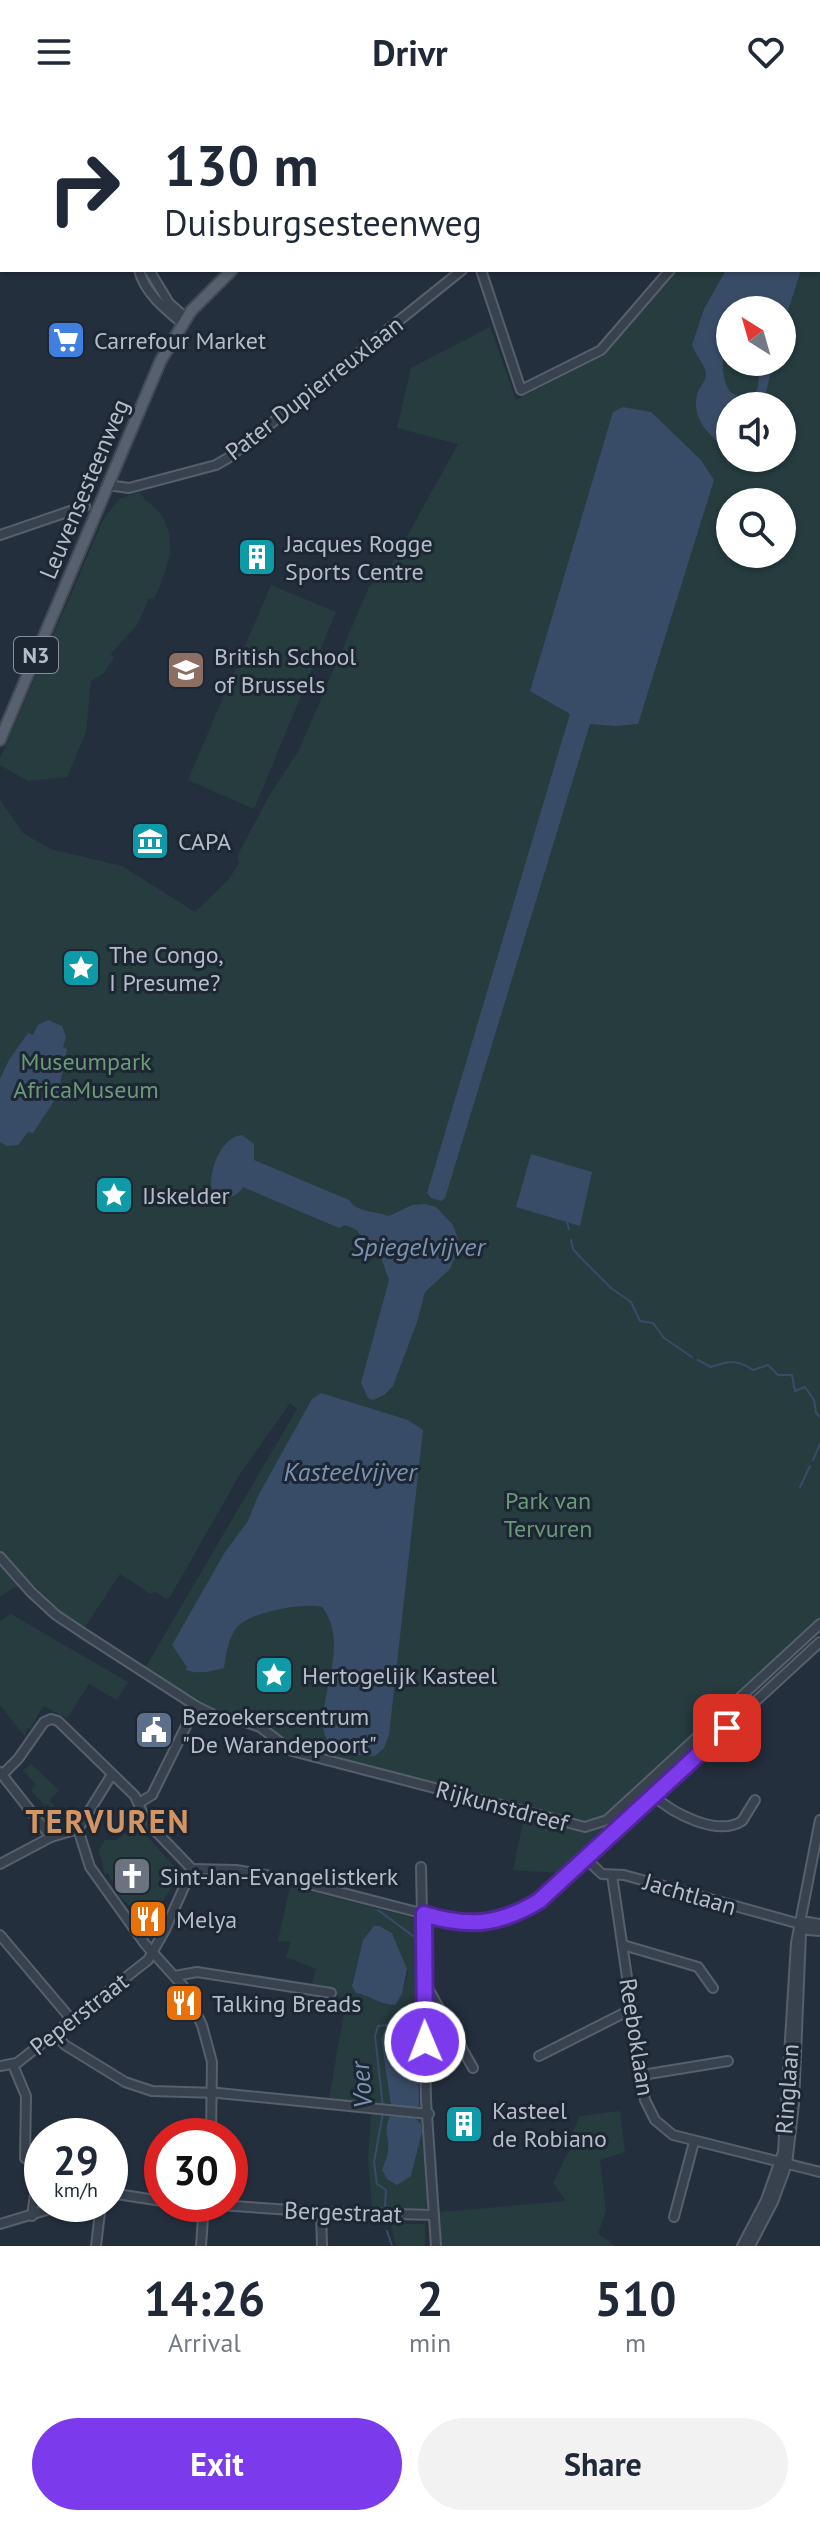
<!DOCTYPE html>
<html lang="en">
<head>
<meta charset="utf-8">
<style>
  body { margin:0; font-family:"PT Sans",sans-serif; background:#f2f2f3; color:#1f2937; height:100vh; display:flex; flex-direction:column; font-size:30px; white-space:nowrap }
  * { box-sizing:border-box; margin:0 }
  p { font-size:26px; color:#747a83 }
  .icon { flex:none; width:44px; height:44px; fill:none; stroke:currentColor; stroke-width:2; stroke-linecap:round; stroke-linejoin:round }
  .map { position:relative; height:2142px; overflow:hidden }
  .sheet { display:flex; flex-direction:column; background:#fff; flex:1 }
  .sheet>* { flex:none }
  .banner { position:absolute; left:0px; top:0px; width:820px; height:168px; box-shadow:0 2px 6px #0004; background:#fff; color:#1f2937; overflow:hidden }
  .needle { width:52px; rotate:323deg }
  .tools { position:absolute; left:716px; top:192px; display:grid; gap:16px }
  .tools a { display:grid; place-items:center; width:80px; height:80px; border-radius:50%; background:#fff; box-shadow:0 2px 6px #0004; font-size:40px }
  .speed { position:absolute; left:24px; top:2014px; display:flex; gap:16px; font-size:40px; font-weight:700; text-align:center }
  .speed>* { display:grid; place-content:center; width:104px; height:104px; border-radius:50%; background:#fff; box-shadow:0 2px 6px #0004; line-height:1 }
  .speed small { font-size:20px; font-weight:400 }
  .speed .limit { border:12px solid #d22; background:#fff; color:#111 }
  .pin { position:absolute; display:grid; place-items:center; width:68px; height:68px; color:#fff; margin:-34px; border-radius:16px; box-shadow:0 4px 12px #0006 }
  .me { position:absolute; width:88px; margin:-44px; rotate:359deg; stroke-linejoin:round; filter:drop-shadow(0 0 6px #0008) }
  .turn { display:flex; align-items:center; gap:28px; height:168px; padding:0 32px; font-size:36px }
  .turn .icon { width:104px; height:104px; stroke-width:2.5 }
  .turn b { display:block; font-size:56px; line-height:68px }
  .eta { display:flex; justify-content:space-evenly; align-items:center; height:136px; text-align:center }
  .eta b { font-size:48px; font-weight:800; line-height:56px }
  .primary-button { display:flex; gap:16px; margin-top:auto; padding:16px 32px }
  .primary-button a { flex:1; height:92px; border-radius:48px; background:#7c3aed; color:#fff; font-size:32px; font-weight:800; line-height:92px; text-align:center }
  .primary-button a+a { background:#f2f2f3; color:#1f2937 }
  header { display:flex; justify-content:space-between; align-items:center; height:104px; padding:0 32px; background:#fff; font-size:36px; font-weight:800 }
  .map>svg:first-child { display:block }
</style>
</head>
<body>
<header><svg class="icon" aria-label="menu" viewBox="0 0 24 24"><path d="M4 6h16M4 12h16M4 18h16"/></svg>Drivr<svg class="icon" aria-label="heart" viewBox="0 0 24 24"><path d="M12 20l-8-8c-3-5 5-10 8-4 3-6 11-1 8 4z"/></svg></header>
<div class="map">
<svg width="820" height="2142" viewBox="0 0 820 2142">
  <rect width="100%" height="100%" fill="#242f3e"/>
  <g fill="#263c3f" fill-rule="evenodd">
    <path d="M820,24V1529L560,1769L513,1766L526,1704L294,1643L262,1619L240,1611H223L145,1564L297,1305L290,1299L240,1370L170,1493L166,1495L154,1487L151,1490L120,1470L85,1523L59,1506L35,1482L13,1484L0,1493V696L23,729L50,745L122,762L195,808L229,775L239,759L237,752L269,692L299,646L369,483L389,465L458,340L397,324L411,264L490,223L516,296L605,250L676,166H818ZM730,206H782V258H730ZM730,302H782V354H730ZM730,398H782V450H730Z"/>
    <path d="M140,388C145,398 155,402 161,411C180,440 166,466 154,495L149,494L137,521L113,547L111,551L114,554L104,569L91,577L86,628L67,673L28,677L0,661V655L103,416L119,395Z"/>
    <path d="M271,481L336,508L254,705L188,676Z"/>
    <path d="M11,1510L128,1578L117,1596L89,1580L67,1614L43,1602L30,1625L27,1624L25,1633L0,1601V1517Z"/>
    <path d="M31,1660L59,1686L49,1697L57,1704L54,1707L48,1700L45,1702L31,1686L36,1681L23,1666Z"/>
    <path d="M137,1721L181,1770L153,1811L151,1809L144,1815L119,1792L108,1769L105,1771L99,1746L105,1736H116Z"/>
    <path d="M290,1782L417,1815L430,2101L419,2108L372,2106L368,2054L372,1999L329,1995L345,1903L336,1889L310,1885L316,1865L286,1853L291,1838L278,1837ZM380,1822L392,1829L408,1868L402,1890L395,1901C378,1900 373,1891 358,1890L352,1879L362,1842ZM410,1925L417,1930L418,1936L419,2002L414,2005L391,2001L381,1935L385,1926ZM390,2013L415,2014L421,2020L422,2028L411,2072L382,2066C384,2060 388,2052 388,2046C390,2033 382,2030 390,2013Z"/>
    <path d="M620,2007L625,2048L600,2056L606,2107L598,2130L616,2142H441L440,2108L566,2097L553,2079L568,2048L585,2038L573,2027L580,2012Z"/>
    <path d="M391,2120H425V2142H396Z"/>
  </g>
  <g fill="#394c67">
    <path d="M726,166H801L782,225V206H777L771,200H761L749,206H730C730,234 714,262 730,288L744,295L754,292L758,283L760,258H773L763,302H730V346C711,335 689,313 698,288C700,282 706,277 706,270C705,260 695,251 692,241L704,205Z"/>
    <path d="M623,303L651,308L701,356L714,376L638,620L615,622L590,620L445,1094L441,1097L431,1094L427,1089L570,610L530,587L613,308Z"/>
    <path d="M48,916L62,922L66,933L63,943L67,945L58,991L33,1029L28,1028L18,1041L7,1042L0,1038V975L9,956L28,929L33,931L38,921Z"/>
    <path d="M242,1031L254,1040V1056L349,1096C356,1108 374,1107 389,1112L412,1101L425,1100L436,1103L453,1121L458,1135V1146L450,1165L425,1188L417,1218L393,1282L384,1291L373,1296L368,1294L361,1279L389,1176L377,1142L362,1134L357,1126L345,1121L339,1124L243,1083C236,1096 212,1101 211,1080C211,1062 222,1033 242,1031Z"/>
    <path d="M531,1050L592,1068L580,1122L516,1103Z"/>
    <path d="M321,1289L408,1316L423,1326L389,1631L384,1644L375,1652C269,1653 365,1558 322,1503C304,1498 252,1508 238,1522C228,1533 226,1550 224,1564C211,1567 199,1571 186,1566L187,1563L172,1541L225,1448L248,1417L258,1392L312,1295Z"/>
    <path d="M374,1822H380L392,1829L407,1865L402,1890L395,1901C378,1900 371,1892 356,1889L352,1882L363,1836Z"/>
    <path d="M410,1925L415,1927L418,1936L419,2002L414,2005L391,2001L381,1935L385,1926Z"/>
    <path d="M390,2012L415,2014L421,2020L422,2028L411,2072L397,2081L387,2075L382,2066C384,2060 388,2052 388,2046C390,2033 382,2030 390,2012Z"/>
  </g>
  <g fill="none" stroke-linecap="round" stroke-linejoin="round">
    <g stroke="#394c67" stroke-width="2">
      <path d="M567,1118L569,1125"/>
      <path d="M571,1136L573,1145L581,1154L611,1184L631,1198L640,1217L653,1219L664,1234L692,1253"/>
      <path d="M698,1256L711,1263C729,1257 737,1255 753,1266L768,1261L778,1271H792L795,1287L805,1283L814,1296L816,1309L820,1313"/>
      <path d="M813,1356L820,1340"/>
      <path d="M800,1383L810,1362"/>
      <path d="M378,1806L413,1832"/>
      <path d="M383,2003L375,1932L378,1922L414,1918L418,1915V1838"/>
      <path d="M383,2009L374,2058L377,2080L386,2086L385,2102"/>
      <path d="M387,2127L392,2142"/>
    </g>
    <defs>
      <g id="minor">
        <path d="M68,0L70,2"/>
        <path d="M289,0L291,2"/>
        <path d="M425,0L427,2"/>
        <path d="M4,2L7,0"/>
        <path d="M207,2L210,0"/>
        <path d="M513,2L514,0"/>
        <path d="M643,2L644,0"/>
        <path d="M818,22L820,20"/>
        <path d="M139,166C144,188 166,206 182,219"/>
        <path d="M149,166L169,199L186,214"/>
        <path d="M481,166L521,286L601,246L670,166"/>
        <path d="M107,381L129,384L216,361L228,354L462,166"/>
        <path d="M0,431L85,402"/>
        <path d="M0,1453L31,1488L56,1511L86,1531L196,1602L222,1615L240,1616L260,1623L292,1647L585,1723L607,1716L820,1520"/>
        <path d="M0,1668L51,1733"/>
        <path d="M2,1671L18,1655L44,1618L51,1615L58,1617L135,1692L146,1717L192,1765"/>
        <path d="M653,1691C672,1709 717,1733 742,1717L755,1696"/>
        <path d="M139,1699L152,1691L196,1602"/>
        <path d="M78,1725L90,1763L145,1840L183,1882L202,1921L212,1958L211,2032"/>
        <path d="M78,1725L111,1672"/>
        <path d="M585,1754L602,1770L624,1771L800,1820L808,1826L820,1827"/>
        <path d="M0,1760L51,1733L78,1725"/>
        <path d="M421,1763L426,1996L436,2142"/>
        <path d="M192,1765L236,1766L289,1775L452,1817C485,1822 513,1814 540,1796L820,1538"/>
        <path d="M612,1771L645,1996L655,2016L673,2031L820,2068"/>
        <path d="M800,1820L808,1818L820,1820"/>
        <path d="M0,1831L71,1915"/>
        <path d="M623,1841L698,1863L713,1884"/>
        <path d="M175,1872L197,1868L331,1889"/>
        <path d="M426,1881L473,1964"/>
        <path d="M54,1929L65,1941L125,1978L152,1987L218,1989L429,2010"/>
        <path d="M539,1952L632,1905"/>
        <path d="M13,1961L26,1992L25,2054L39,2060L32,2112"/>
        <path d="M0,1962L17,1959L148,1856L165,1826L192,1765"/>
        <path d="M642,1971L728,1957"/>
        <path d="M110,2089L162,2097"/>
        <path d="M180,2100L204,2104"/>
        <path d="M204,2100L321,2108L434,2111"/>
        <path d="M321,2108L322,2142"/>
        <path d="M674,2113L694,2038"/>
        <path d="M0,2120L67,2100"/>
        <path d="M96,2142L101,2100"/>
        <path d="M201,2142L204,2100"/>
        <path d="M742,2142L766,2096L783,2048L796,1839L820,1716"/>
        <path d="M750,2142L773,2098L787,2060L794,2000L801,1829"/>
      </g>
      <g id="major">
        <path d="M438,2L439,0"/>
        <path d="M0,636L161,256L191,207L232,166"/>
      </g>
    </defs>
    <use href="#minor" stroke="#565f6c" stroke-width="12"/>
    <use href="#major" stroke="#414a57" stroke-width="14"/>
    <use href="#minor" stroke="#38414e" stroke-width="8"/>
    <use href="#major" stroke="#56606e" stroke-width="10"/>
  </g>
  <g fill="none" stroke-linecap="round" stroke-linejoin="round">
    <defs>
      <path id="route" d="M425,1938L424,1810C469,1824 499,1821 539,1797L727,1624"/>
    </defs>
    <use href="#route" stroke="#51269a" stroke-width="20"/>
    <use href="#route" stroke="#7c3aed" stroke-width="14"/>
  </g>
  <defs>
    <symbol id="supermarket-square" viewBox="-11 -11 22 22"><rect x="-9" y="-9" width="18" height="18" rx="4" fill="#3f7fe0" stroke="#1d2633"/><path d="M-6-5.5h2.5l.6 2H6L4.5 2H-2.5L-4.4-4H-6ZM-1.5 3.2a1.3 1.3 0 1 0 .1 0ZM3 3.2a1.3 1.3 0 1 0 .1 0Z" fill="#fff"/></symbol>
    <symbol id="building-square" viewBox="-11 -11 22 22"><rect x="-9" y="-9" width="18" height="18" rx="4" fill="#0f9aa8" stroke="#1d2633"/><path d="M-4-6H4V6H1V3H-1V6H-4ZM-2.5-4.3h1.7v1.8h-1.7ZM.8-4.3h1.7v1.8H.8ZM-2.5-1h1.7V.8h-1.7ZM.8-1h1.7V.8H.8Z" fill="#fff"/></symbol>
    <symbol id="school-square" viewBox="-11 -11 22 22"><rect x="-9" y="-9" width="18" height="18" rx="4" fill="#8d6e63" stroke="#1d2633"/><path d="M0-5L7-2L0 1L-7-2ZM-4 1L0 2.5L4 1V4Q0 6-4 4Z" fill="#fff"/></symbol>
    <symbol id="museum-square" viewBox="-11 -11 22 22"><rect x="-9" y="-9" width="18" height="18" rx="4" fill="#0f9aa8" stroke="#1d2633"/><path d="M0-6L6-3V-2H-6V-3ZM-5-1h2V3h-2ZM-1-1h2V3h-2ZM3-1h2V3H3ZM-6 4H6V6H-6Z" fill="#fff"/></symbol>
    <symbol id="sight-square" viewBox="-11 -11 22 22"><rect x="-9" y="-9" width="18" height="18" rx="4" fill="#0f9aa8" stroke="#1d2633"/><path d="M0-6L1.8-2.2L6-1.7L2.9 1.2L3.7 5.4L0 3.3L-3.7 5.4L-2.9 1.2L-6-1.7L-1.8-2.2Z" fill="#fff"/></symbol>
    <symbol id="civic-square" viewBox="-11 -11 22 22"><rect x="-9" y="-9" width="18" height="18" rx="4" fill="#5c6f8a" stroke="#1d2633"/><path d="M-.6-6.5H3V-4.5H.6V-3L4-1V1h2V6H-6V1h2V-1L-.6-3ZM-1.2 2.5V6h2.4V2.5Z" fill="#fff"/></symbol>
    <symbol id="church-square" viewBox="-11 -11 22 22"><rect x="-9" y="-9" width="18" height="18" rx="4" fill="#6b7280" stroke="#1d2633"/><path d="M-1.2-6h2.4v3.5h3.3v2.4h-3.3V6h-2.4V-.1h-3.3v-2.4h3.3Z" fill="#fff"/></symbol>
    <symbol id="restaurant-square" viewBox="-11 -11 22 22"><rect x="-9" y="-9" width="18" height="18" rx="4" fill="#e8710a" stroke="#1d2633"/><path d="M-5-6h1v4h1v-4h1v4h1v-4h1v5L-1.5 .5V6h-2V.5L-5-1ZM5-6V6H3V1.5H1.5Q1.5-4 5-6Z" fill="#fff"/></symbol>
  </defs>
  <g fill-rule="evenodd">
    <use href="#supermarket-square" x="44" y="214" width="44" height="44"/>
    <use href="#building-square" x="235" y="431" width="44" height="44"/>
    <use href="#school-square" x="164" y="544" width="44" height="44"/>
    <use href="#museum-square" x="128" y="715" width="44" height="44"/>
    <use href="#sight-square" x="59" y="842" width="44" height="44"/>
    <use href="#sight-square" x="92" y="1069" width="44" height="44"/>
    <use href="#sight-square" x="252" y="1549" width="44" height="44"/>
    <use href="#civic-square" x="132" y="1604" width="44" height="44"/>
    <use href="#church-square" x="110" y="1750" width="44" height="44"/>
    <use href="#restaurant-square" x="126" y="1793" width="44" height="44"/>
    <use href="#restaurant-square" x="162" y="1877" width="44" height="44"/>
    <use href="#building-square" x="442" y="1998" width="44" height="44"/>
  </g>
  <g text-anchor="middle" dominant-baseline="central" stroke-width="6" stroke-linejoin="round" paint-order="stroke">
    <rect fill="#1d2633" stroke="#878f9c" stroke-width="2" x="14" y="533" width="44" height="36" rx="6"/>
    <g font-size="22" font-weight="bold" fill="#b4bcc9">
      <text x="36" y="551">N3</text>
    </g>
    <g font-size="24" fill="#b4bcc9" stroke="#1d2633" text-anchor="start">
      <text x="94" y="236">Carrefour Market</text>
      <text x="285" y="439">Jacques Rogge<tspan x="285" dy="28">Sports Centre</tspan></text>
      <text x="214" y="552">British School<tspan x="214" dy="28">of Brussels</tspan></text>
      <text x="178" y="737">CAPA</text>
      <text x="109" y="850">The Congo,<tspan x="109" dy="28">I Presume?</tspan></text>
      <text x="142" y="1091">IJskelder</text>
      <text x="302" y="1571">Hertogelijk Kasteel</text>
      <text x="182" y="1612">Bezoekerscentrum<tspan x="182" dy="28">"De Warandepoort"</tspan></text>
      <text x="160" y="1772">Sint-Jan-Evangelistkerk</text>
      <text x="176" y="1815">Melya</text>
      <text x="212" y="1899">Talking Breads</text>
      <text x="492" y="2006">Kasteel<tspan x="492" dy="28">de Robiano</tspan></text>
    </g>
    <g font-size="24" fill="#b4bcc9" stroke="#1d2633">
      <text transform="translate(314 284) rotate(-38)">Pater Dupierreuxlaan</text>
      <text transform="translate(84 385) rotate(-67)">Leuvensesteenweg</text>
      <text transform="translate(502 1702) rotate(15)">Rijkunstdreef</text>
      <text transform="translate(690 1790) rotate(16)">Jachtlaan</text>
      <text transform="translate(79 1910) rotate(-38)">Peperstraat</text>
      <text transform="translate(637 1933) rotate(81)">Reeboklaan</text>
      <text transform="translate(787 1985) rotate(-86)">Ringlaan</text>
      <text transform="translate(343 2108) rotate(2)">Bergestraat</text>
    </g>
    <g font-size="24" fill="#6b9a76" stroke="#1d2633">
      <text x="86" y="957">Museumpark<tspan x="86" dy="28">AfricaMuseum</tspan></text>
      <text x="548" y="1396">Park van<tspan x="548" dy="28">Tervuren</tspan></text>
    </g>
    <g font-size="26" font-style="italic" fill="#7c92b1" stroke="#1d2633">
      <text x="418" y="1142">Spiegelvijver</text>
      <text x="350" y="1367">Kasteelvijver</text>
      <text transform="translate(361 1981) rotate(-95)">Voer</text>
    </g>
    <g font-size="32" font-weight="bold" letter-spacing="2" fill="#d59563" stroke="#1d2633">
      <text x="108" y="1717">TERVUREN</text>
    </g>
  </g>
</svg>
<div class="tools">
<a><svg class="needle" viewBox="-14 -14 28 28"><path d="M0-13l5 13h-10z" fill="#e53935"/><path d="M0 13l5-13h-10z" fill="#747a83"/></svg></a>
<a><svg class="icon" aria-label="sound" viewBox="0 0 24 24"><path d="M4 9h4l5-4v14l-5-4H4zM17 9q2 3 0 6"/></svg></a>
<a><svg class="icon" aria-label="search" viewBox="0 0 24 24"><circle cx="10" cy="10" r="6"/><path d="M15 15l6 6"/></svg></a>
</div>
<div class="speed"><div>29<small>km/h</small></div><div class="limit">30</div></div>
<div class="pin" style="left:727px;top:1624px;background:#d93025"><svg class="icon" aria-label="arrive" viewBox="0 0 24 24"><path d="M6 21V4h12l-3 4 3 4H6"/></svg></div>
<svg class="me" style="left:425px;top:1938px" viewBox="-20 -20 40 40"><circle r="17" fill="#7c3aed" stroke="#fff" stroke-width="3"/><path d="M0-11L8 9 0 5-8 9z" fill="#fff"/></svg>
<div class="banner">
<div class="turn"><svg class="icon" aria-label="right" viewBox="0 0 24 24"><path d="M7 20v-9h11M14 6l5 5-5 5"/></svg><div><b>130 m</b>Duisburgsesteenweg</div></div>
</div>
</div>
<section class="sheet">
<div class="eta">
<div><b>14:26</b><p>Arrival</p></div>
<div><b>2</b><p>min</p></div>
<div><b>510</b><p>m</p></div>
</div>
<div class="primary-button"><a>Exit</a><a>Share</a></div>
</section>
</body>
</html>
